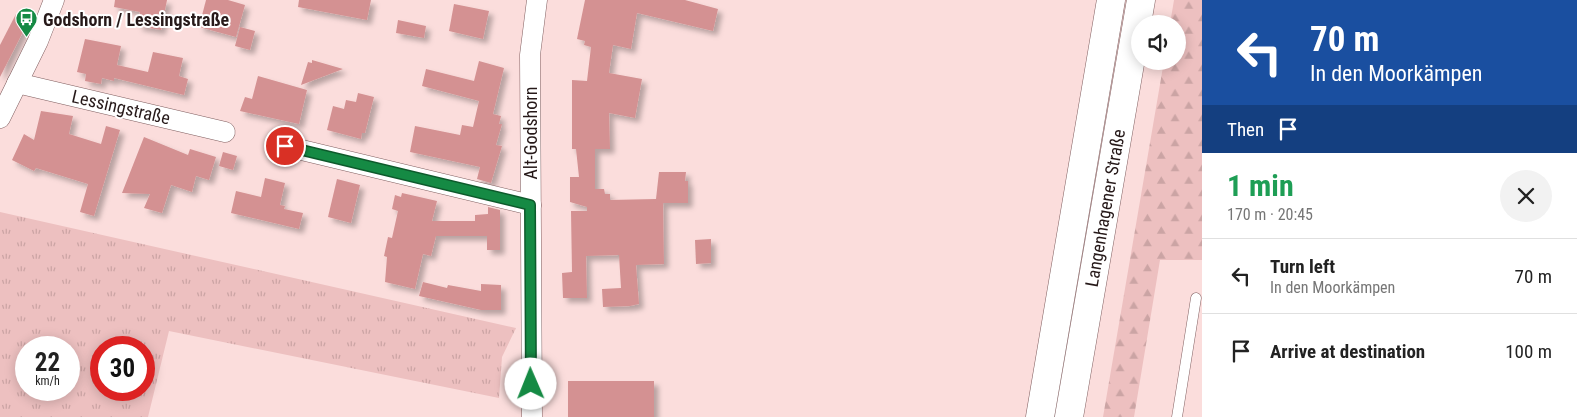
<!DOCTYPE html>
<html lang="en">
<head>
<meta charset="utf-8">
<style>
  body { margin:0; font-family:"Roboto Condensed",sans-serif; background:#f2f2f2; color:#222; height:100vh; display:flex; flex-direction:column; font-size:19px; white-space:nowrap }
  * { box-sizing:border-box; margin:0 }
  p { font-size:16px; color:#767676 }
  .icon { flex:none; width:28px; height:28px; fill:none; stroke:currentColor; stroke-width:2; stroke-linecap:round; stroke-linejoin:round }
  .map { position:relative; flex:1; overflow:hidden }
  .side { display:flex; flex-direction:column; background:#fff; width:375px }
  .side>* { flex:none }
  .top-card { background:#1a4fa0; color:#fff; overflow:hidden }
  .buttons { position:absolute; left:1131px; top:15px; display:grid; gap:10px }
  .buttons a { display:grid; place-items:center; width:55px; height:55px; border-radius:50%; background:#fff; box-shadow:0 2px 12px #0003; font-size:25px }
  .speed { position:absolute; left:15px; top:336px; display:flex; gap:10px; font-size:25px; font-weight:700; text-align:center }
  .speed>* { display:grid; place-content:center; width:65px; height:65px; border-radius:50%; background:#fff; box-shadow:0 2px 12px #0003; line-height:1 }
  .speed small { font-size:12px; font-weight:400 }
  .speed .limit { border:8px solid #d22; background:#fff; color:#111 }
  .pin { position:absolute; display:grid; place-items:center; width:42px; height:42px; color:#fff; margin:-21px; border:2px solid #fff; border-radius:50%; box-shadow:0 1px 5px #0007 }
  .me { position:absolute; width:55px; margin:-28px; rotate:359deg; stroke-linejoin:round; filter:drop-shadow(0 0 4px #0008) }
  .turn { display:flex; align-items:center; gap:18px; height:105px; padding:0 25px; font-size:22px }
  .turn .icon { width:65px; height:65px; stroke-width:2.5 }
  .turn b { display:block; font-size:35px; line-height:42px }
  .then { display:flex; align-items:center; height:48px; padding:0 25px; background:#0003; gap:10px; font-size:19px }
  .round { display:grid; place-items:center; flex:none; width:52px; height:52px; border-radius:26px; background:#f2f2f2 }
  .headline { display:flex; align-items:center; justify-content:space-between; height:85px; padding:0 25px }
  h1 { font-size:30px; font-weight:700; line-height:38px; color:#1e9e55 }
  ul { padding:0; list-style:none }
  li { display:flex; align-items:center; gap:15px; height:75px; padding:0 25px; border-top:1px solid #e0e0e0 }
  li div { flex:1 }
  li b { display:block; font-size:19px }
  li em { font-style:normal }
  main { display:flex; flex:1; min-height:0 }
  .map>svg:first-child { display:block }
</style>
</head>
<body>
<main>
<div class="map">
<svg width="1202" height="417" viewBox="0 0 1202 417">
  <defs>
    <pattern id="grass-tufts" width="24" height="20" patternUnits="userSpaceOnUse" patternTransform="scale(1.25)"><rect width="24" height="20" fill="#edc0c0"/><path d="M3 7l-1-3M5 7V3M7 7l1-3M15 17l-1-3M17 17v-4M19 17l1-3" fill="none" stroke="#cba4a4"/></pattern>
    <pattern id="forest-firs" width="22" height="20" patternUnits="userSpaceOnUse" patternTransform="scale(1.25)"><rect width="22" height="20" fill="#edc0c0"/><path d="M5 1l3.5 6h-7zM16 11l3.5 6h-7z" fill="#cba4a4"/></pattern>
    <filter id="shadow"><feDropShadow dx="4.5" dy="4.5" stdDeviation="2.5" flood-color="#0004"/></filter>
  </defs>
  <rect width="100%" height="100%" fill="#fbdddc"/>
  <path fill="url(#grass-tufts)" fill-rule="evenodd" d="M0,212L516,328L502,357L499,398L169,331L148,417H0ZM26,348H69V390H26ZM101,348H144V390H101Z"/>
  <path fill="url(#forest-firs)" d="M1174,0H1202V260H1160L1134,417H1103L1164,61H1178V24H1170Z"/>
  <g fill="#d49192" filter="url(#shadow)">
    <path d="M115,0H167L161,30L138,26L140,12L114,7Z"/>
    <path d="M206,0H228L245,5L236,37L199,27Z"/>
    <path d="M299,0H371L367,20L298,7Z"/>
    <path d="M585,0H685L718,9L713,31L637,13L631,49L613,45L609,73L642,79L635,118L609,113L610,149H595V189H604L605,194H610V200L656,199L659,172H686L685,181H688V203H663L664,264L636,265L639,304L630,306L603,307L602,289L621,288L619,255L586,256L587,298H563L562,273L572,272L571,211H587V207L570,202V177H579L576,149H572V80L587,81L591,47L584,45L585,41L577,39Z"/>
    <path d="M454,4L489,11L483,39L449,31Z"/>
    <path d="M16,14L29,20L0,77V45Z"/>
    <path d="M398,20L426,26L424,38L396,33Z"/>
    <path d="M240,27L255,31L250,50L235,46Z"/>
    <path d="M85,39L121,46L117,65L148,72L153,52L183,58L179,76L188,79L184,95L114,78V81L102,78L101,84L85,81L86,74L77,72Z"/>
    <path d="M312,60L343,69L301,85L308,62L312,63Z"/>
    <path d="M479,61L504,68L493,114L501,116L499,124H502L496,145L502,146L491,183L477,179L480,167L410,152L415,126L460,135L462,125L473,127L479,101L422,86L426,69L474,81Z"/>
    <path d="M258,76L307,90L299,124L240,111L245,97L252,99Z"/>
    <path d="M358,93L374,97L365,133H362L361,139L327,130L333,106L344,109L346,100L356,102Z"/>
    <path d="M41,111L73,116L69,134L101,144L106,126L120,130L94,216L80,212L88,184L36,168L34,171L12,160L24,134L34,140Z"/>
    <path d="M144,137L188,155L190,149L216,157L209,180L196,176L192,192L171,185L162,213L144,208L150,194L122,193Z"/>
    <path d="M223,152L237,156L233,170L219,166Z"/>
    <path d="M265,178L285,183L280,205L285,206L284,209L303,213L299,229L231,213L236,191L261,197Z"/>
    <path d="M337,179L360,185L351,223L328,217Z"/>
    <path d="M402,193L437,201L432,221H475V215L488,214V207L500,210V250H487V236H436L431,256L423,254L415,289L385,282L387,257L384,256L388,237L392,238L398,211L392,209L395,195L401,197Z"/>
    <path d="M711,239V263L696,264L695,240Z"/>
    <path d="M423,282L447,288L448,285L481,291V284L501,285V310H481L419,296Z"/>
    <rect x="568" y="381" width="86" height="36"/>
  </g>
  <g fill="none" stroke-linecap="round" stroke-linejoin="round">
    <defs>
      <path id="service" d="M1177,417L1196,298"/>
      <g id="minor">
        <path d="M17,83L225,132"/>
        <path d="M0,118L38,41L54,0"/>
        <path d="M285,146L531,205"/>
        <path d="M532,417L530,55L537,0"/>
      </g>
      <g id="secondary">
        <path d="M1040,417L1111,0"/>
        <path d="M1069,417L1141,0"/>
      </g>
    </defs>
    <use href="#service" stroke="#805f60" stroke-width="11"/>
    <use href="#minor" stroke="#805f60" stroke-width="21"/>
    <use href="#secondary" stroke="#805f60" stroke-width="29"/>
    <use href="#service" stroke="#fff" stroke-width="10"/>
    <use href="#minor" stroke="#fff" stroke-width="20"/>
    <use href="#secondary" stroke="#fff" stroke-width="28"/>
  </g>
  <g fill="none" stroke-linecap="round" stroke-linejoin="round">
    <defs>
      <path id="route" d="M285,146L530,205L531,384"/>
    </defs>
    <use href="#route" stroke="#0e5a2c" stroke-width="12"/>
    <use href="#route" stroke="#158a44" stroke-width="9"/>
  </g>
  <defs>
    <symbol id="bus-pin" viewBox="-11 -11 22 30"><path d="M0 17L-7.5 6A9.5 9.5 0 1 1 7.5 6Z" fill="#158a44" stroke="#fff"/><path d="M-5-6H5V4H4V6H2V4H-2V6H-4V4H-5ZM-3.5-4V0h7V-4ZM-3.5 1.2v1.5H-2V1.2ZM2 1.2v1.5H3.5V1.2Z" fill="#fff"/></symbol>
  </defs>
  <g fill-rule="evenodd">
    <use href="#bus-pin" x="14" y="6" width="25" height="34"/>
  </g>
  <g text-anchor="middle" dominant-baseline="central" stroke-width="4" stroke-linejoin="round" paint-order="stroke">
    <g font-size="18" font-weight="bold" fill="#261919" stroke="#fff" text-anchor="start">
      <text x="43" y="19">Godshorn / Lessingstraße</text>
    </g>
    <g font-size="18" fill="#261919" stroke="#fff">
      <text transform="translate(121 107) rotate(13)">Lessingstraße</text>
      <text transform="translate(530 133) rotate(-90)">Alt-Godshorn</text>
      <text transform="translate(1105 208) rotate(-80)">Langenhagener Straße</text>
    </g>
  </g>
</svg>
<div class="buttons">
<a><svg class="icon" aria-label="sound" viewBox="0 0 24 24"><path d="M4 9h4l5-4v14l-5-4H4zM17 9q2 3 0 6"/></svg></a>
</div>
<div class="speed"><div>22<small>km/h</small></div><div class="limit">30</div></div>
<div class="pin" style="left:285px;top:146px;background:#d93025"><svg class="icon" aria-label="arrive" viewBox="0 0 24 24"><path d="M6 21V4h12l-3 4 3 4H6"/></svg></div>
<svg class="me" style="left:531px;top:384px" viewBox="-20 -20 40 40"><circle r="19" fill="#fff"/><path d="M0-13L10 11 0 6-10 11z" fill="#158a44"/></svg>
</div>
<section class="side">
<div class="top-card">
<div class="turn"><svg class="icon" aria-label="left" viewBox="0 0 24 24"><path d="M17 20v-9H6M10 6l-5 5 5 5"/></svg><div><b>70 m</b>In den Moorkämpen</div></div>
<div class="then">Then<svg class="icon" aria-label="arrive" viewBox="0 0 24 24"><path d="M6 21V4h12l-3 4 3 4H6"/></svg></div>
</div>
<div class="headline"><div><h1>1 min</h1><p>170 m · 20:45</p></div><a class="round"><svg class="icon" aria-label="close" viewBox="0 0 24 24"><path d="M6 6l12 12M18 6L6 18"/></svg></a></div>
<ul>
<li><svg class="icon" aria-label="left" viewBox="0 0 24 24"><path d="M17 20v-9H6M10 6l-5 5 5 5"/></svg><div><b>Turn left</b><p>In den Moorkämpen</p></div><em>70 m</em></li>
<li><svg class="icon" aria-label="arrive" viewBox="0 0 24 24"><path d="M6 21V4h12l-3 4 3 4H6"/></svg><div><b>Arrive at destination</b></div><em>100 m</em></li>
</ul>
</section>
</main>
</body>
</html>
